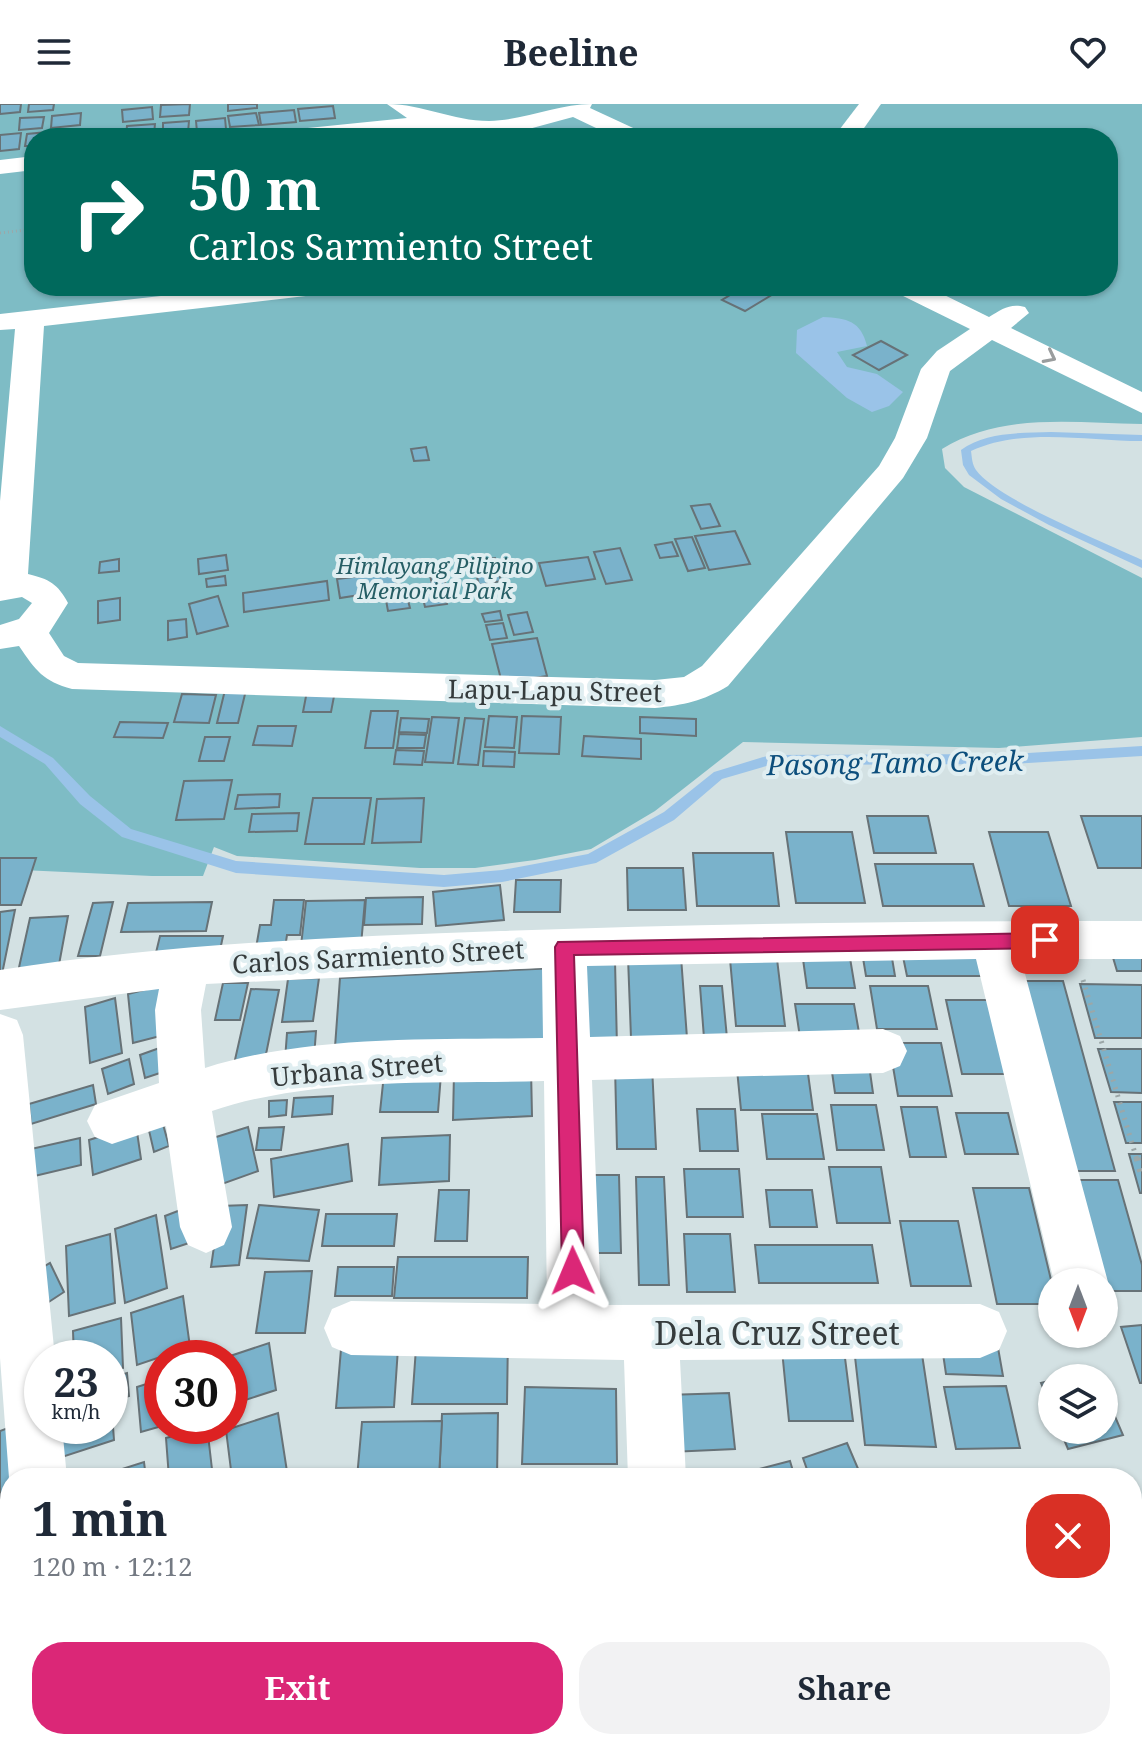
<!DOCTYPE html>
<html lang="en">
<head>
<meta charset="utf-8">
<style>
  body { margin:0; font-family:"Noto Serif",serif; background:#f2f2f3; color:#1f2937; height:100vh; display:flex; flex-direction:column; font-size:30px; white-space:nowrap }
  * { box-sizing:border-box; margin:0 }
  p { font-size:26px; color:#747a83 }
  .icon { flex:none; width:44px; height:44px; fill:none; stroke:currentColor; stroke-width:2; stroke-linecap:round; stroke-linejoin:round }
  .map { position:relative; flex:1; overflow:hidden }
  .details { position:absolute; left:0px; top:1364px; width:1142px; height:282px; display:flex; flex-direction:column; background:#fff; border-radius:32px 32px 0 0; box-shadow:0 2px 6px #0004 }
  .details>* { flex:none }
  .hud { position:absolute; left:24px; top:24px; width:1094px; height:168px; border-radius:32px; box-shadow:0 2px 6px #0004; background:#00695c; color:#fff; overflow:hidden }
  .needle { width:52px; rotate:180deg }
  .buttons { position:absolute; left:1038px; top:1164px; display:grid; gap:16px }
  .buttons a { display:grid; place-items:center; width:80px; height:80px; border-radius:50%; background:#fff; box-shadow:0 2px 6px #0004; font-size:40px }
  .speed { position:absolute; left:24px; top:1236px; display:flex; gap:16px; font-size:40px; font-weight:700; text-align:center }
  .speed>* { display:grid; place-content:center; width:104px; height:104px; border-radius:50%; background:#fff; box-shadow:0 2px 6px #0004; line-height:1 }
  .speed small { font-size:20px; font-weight:400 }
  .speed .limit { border:12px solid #d22; background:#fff; color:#111 }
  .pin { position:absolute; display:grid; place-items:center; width:68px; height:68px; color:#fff; margin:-34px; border-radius:16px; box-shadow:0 4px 12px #0006 }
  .me { position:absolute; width:88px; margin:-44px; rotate:359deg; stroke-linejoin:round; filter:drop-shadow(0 0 6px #0008) }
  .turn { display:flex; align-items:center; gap:28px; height:168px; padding:0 32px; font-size:36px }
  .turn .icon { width:104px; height:104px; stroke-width:2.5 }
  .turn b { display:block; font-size:56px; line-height:68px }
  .round { display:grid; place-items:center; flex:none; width:84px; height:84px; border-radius:32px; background:#f2f2f3 }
  .head { display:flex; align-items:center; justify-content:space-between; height:136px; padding:0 32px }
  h1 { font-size:48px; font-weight:700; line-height:60px }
  .primary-button { display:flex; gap:16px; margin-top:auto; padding:16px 32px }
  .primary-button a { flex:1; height:92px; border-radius:32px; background:#db2777; color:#fff; font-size:32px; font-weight:700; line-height:92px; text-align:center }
  .primary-button a+a { background:#f2f2f3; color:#1f2937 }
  header { display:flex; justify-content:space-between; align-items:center; height:104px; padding:0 32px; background:#fff; font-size:36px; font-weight:700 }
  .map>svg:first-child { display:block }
</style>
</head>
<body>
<header><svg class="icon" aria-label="menu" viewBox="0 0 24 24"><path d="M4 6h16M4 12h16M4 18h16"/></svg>Beeline<svg class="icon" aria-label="heart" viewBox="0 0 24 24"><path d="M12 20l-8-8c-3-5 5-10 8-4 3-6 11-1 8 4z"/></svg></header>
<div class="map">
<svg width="1142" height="1645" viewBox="0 0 1142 1645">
  <rect width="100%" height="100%" fill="#d3e1e3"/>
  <path fill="#7ebcc5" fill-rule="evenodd" d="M0,0H1142V320C1073,319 1002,308 942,345L945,364L964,383L1142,474V633L999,644L743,638L655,707L591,745L535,756L475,764H420L237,752L214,743L203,772H152L0,765ZM34,34H1108V182H34Z"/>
  <path fill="#9ac3e8" d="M823,213C847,214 861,217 867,242L837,248L847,263L877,270L903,288L889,302L872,308L847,294L796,249L797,226Z"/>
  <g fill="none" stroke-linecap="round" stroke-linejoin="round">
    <g fill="#9ac3e8" fill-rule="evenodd">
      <path d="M1051,328L1142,331V337C1087,337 1023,323 971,347C972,354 972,360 976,366C998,396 1104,438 1142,456V464L1049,421L1001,395L969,371L963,361L961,346C985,328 1021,329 1051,328Z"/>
      <path d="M0,622L53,654L90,692L131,725L236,757L444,771L502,766L588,750L664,708L714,668L770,651L1012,650L1142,642V652L1012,660L770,661L722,675L674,716L596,759L502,778L444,783L236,769L122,733L80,700L45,660L0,633Z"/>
    </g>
  </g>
  <g fill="#7ab2cb" stroke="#677277" stroke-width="2">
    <path d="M0,0H21L20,8L0,10Z"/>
    <path d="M29,0H54L53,6L28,8Z"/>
    <path d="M190,0L189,11L160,13L161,1Z"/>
    <path d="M228,0H257V4L228,7Z"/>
    <path d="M333,2L335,14L300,17L298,5Z"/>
    <path d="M152,3L153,15L123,18L122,6Z"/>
    <path d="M294,6L296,18L261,21L259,9Z"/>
    <path d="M81,9L80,21L51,24L52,12Z"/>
    <path d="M256,9L259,21L230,23L228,12Z"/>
    <path d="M44,13L42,24L19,26L20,14Z"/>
    <path d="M225,14L226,25L197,28L196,17Z"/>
    <path d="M189,17L188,28L163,30V19Z"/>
    <path d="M155,20L154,30L126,32L127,22Z"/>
    <path d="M57,27L56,34H34V42H25L27,30Z"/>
    <path d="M21,29L19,45L0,47V31Z"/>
    <path d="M745,182L770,192L745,207L722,196Z"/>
    <path d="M881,237L907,251L879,266L853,251Z"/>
    <path d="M426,343L429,356L414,357L411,345Z"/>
    <path d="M710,400L720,422L701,425L691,402Z"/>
    <path d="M735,427L750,460L709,466L695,432Z"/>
    <path d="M692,433L705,464L688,467L675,435Z"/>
    <path d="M672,438L678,452L660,454L655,441Z"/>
    <path d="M620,444L632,476L606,480L594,448Z"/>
    <path d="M226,451L228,466L199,470L198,455Z"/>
    <path d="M588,453L595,475L546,482L539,459Z"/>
    <path d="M495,454L501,477L479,481L473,457Z"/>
    <path d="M119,455V467L99,469L100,458Z"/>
    <path d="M442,465L446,483L433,484L429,467Z"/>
    <path d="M394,468L398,485L340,494L337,475Z"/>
    <path d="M225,472L226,481L207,483L206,475Z"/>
    <path d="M327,477L329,496L244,508L243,489Z"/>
    <path d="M444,487L447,500L425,503L422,490Z"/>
    <path d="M218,492L228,522L197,530L189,500Z"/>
    <path d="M407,493L410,504L388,507L386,496Z"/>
    <path d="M120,494V516L98,519V497Z"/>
    <path d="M500,507L502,516L485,518L482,510Z"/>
    <path d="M527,508L533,528L514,531L508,511Z"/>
    <path d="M186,515L187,533L168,536V517Z"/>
    <path d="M503,519L507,534L490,536L486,521Z"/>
    <path d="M537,534L547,572L502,579L492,540Z"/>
    <path d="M225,586H246L238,619H217Z"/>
    <path d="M307,587H335L331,608H303Z"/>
    <path d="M182,590L216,591L209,619L174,618Z"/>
    <path d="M371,607H398L393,644H365Z"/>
    <path d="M489,612L517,613L514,644L485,643Z"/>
    <path d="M522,612L561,613L559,650L519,649Z"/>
    <path d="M432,613L459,614L453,659L425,658Z"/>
    <path d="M640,613L696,615V632L640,629Z"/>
    <path d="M401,614L429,615L427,629L399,628Z"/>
    <path d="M465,614L484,615L478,661L458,660Z"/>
    <path d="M120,618L168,619L163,634L114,633Z"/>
    <path d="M258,622H296L292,642L253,641Z"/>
    <path d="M399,630L426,631L424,644H397Z"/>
    <path d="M584,632L641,635V655L582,652Z"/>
    <path d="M205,633H230L224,657H199Z"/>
    <path d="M396,646L424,647L422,661L394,660Z"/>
    <path d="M484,647L515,648L514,663L483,662Z"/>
    <path d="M232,676L224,715L176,716L184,677Z"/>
    <path d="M280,690L279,703L235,705L238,691Z"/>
    <path d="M313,694H371L364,740H305Z"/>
    <path d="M424,694L421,738L372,739L377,695Z"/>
    <path d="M299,709L297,727L249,728L252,710Z"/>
    <path d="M867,712H928L936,749H874Z"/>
    <path d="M1081,712H1142V764H1098Z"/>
    <path d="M786,728H852L865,799H796Z"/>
    <path d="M989,728H1048L1071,802H1009Z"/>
    <path d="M693,749H773L779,802H697Z"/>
    <path d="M0,754H36L21,801H0Z"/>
    <path d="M875,760H973L984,802H883Z"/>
    <path d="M627,764H683L686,806H628Z"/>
    <path d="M516,776H561L560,808H514Z"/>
    <path d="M500,781L504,816L436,822L433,788Z"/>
    <path d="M423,793L422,820L364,821L366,794Z"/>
    <path d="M274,796H304L300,831H287L285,844H256L260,821H271Z"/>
    <path d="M365,796L361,841L301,842L306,797Z"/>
    <path d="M113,798L100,852H78L93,799Z"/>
    <path d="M212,798L206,827L121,828L128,799Z"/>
    <path d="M15,806L1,875H0V808Z"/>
    <path d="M68,812L58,866L18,868L30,814Z"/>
    <path d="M160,832H223L218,856L154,857Z"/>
    <path d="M1109,840H1142V867H1117Z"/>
    <path d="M861,842H890L895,872H866Z"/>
    <path d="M901,843H984L991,872H907Z"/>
    <path d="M802,848H849L855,884H807Z"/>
    <path d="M628,853H681L687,934H631Z"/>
    <path d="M730,855H777L785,922H736Z"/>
    <path d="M575,857H615L617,943H576Z"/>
    <path d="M557,864L561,947L334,957L340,874Z"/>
    <path d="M319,874L313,917L282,918L288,875Z"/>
    <path d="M1011,877H1063L1115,1067H1057Z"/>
    <path d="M223,879H248L240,916H215Z"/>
    <path d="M167,880L172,929L133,939L128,890Z"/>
    <path d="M1080,880L1142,881V934H1095Z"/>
    <path d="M700,882H722L727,934H704Z"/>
    <path d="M870,882H928L937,925H877Z"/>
    <path d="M251,885L279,886L262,970L232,969Z"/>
    <path d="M115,894L122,949L90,959L85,903Z"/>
    <path d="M946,896H996L1014,970H962Z"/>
    <path d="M795,900H854L861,940H801Z"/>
    <path d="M316,927L314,954L285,956L287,929Z"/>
    <path d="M176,938L181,962L145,974L140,951Z"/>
    <path d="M889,939H941L952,992H898Z"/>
    <path d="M1098,945H1142V989L1111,988Z"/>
    <path d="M830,954H868L873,989H835Z"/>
    <path d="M129,955L134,980L108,990L102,965Z"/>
    <path d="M736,955H806L813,1006H741Z"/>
    <path d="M615,962H652L656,1045H617Z"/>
    <path d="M531,965L532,1012L453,1016L454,969Z"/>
    <path d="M384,970H441L438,1008H380Z"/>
    <path d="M93,981L96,1000L31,1020L29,1000Z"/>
    <path d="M333,992L332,1010L292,1013L294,994Z"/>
    <path d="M287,996L286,1011L269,1013V997Z"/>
    <path d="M1114,998H1142V1039H1126Z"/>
    <path d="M831,1001H876L884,1046H837Z"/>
    <path d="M901,1003H937L946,1053H910Z"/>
    <path d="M697,1005H735L738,1047H700Z"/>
    <path d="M956,1009H1008L1018,1050H965Z"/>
    <path d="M762,1010H817L824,1055H767Z"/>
    <path d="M161,1013L169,1042L154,1048L147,1018Z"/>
    <path d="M136,1021L141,1055L93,1071L89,1036Z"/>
    <path d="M248,1023L258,1067L222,1080L213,1034Z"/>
    <path d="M284,1023L281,1046H256L259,1024Z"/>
    <path d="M450,1031L449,1077L379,1081L382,1034Z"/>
    <path d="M80,1034L81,1061L22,1075V1047Z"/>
    <path d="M348,1040L352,1077L274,1093L271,1055Z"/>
    <path d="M1129,1050H1142V1089H1140Z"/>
    <path d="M829,1063H881L890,1119H837Z"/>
    <path d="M684,1065H739L743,1113H687Z"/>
    <path d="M582,1071H619L621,1149H583Z"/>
    <path d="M636,1073H664L669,1181H639Z"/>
    <path d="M1055,1076H1118L1142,1161V1187H1104V1178H1081Z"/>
    <path d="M973,1084H1029L1052,1180V1200H997Z"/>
    <path d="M439,1086H469L467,1137H435Z"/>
    <path d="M766,1086H812L817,1123H770Z"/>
    <path d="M247,1101L239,1161L211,1163L220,1102Z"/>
    <path d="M259,1101L319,1106L309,1157L247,1154Z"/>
    <path d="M188,1103L195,1137L171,1145L165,1112Z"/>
    <path d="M326,1110H397L394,1142H322Z"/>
    <path d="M156,1111L167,1184L125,1199L115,1125Z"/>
    <path d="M900,1117H958L971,1182H911Z"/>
    <path d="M110,1130L115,1199L69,1212L66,1142Z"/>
    <path d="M684,1130H730L735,1188H687Z"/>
    <path d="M755,1141H872L878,1179H759Z"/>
    <path d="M398,1153H528L527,1194H394Z"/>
    <path d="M50,1159L64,1188L41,1203L28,1172Z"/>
    <path d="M338,1163H394L392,1192H335Z"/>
    <path d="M312,1167L305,1229H256L265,1168Z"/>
    <path d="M183,1192L190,1243L137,1261L131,1209Z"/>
    <path d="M121,1214L123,1264L110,1267V1254H74L73,1227Z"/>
    <path d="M1142,1221V1279H1140L1121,1223Z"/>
    <path d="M417,1230H508L507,1300H412Z"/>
    <path d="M853,1235L920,1237L936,1343L865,1341Z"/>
    <path d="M941,1236L997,1238L1003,1272L946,1270Z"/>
    <path d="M269,1239L276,1286L230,1301V1254H224Z"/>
    <path d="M398,1244L394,1303L336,1304L341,1245Z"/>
    <path d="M782,1246H844L853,1317H789Z"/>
    <path d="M127,1269L129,1292L110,1298V1274Z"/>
    <path d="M162,1275V1322L141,1328L137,1283Z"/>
    <path d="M1052,1276V1306L1041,1279Z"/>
    <path d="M1006,1282L1020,1344L956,1345L944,1283Z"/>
    <path d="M525,1283L616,1285L617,1360H522Z"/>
    <path d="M1104,1287L1123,1331L1068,1345L1060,1326H1104Z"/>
    <path d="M729,1289L735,1345L670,1348L666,1291Z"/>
    <path d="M112,1309L114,1336L59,1354L58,1326L71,1322H110Z"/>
    <path d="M278,1309L288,1374H232L226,1326Z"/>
    <path d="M498,1309L497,1374H439L442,1310Z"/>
    <path d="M442,1317L439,1374H357L362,1318Z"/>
    <path d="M13,1322L22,1374H10V1422L0,1427V1327Z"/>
    <path d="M207,1322L213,1374H169L166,1334Z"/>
    <path d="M847,1339L862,1374H810L803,1354Z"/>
    <path d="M790,1357L795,1374L732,1372Z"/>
    <path d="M144,1358L146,1374H94Z"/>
    <path d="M387,1636H499V1645H386Z"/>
    <path d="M541,1636H637L638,1645H541Z"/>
    <path d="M806,1636H876L879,1645H808Z"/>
  </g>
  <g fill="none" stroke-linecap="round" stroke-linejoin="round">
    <path stroke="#9ca7a8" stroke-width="3" stroke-dasharray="1 3" stroke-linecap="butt" d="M0,129L34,125"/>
    <path stroke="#9ca7a8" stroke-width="5" stroke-dasharray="2 6" stroke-linecap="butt" d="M1083,876L1137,1056"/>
    <path stroke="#9ca7a8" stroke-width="7" stroke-dasharray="3 8" stroke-linecap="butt" d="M1137,1054L1142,1072"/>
    <g fill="#fff" fill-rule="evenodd">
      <path d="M387,0C423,0 452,17 489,17C526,16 557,0 592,0L590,4L644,29L648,34H617L573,13L514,29H464L438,24L346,34H266L270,29L278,27L407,14Z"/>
      <path d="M859,0H881L857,34H833Z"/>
      <path d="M34,52V66L0,70V56Z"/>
      <path d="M250,182H337L333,188L323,190L44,222L28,470C49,475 58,480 68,499L49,529L64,552L78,559L655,576L684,573L702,562L879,362L895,334L921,265L937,247L970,225L895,188L891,182H926L989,213C1002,205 1010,199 1025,203L1029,209L1011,224L1142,288V309L992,236L950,267L927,334L903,374L728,582C703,597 684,601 655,604L72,585C43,577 36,567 19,542L0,545V521L19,515L32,499L22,493L0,497V397L15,225L0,226V210Z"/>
      <path d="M1142,817V855H1021L1108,1178L1104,1187V1178H1054L976,855L587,862L590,933L883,925L900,932L907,947L900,962L883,969L592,976L601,1201L980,1200L999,1208L1007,1227L999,1246L980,1254L680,1256L686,1374H628L624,1256L351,1251L332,1243L324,1224L332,1205L351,1197L547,1200L544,977C435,980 317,972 212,1007L232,1123L224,1141L206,1149L188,1141L180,1123L166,1022L112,1040L95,1033L87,1017L95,1001L159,979L155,906L159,885L0,906V866C166,840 333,833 501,827C714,819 928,817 1142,817ZM542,864L543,934C431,936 313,930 205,964L201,906L206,880Z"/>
      <path d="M0,910L17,916L23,931L55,1254H42V1322H62L67,1374H10V1377L9,1374L0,1254Z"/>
      <rect x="496" y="1636" width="66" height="9"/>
      <path d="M737,1636H803L804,1645H738Z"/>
    </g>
  </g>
  <defs><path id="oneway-chevron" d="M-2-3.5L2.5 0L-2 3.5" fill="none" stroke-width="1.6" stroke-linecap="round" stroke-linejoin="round" transform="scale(2)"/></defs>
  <use stroke="#9a9d9e" href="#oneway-chevron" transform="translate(1050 253) rotate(27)"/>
  <path fill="#db2777" stroke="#8e194d" stroke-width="2" d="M1045,829L1052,831L1054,836L1052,842L1045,844L574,851L584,1167L581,1175L573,1178L565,1175L562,1167L555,843L558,838Z"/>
  <g text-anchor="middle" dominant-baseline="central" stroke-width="8" stroke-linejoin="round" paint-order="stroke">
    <g font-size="22" font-style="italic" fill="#265e65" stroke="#e0eef1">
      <text x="435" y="461">Himlayang Pilipino<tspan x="435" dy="25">Memorial Park</tspan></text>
    </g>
    <g font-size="26" fill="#353b3c" stroke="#e0eef1">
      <text transform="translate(555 586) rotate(1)">Lapu-Lapu Street</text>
      <text transform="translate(378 852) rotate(-3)">Carlos Sarmiento Street</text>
      <text transform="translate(357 965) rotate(-5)">Urbana Street</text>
    </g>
    <g font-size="28" font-style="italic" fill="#0c4e7c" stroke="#e0eef1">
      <text transform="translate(895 658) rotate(-1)">Pasong Tamo Creek</text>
    </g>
    <g font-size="32" fill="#353b3c" stroke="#e0eef1">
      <text x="777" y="1228">Dela Cruz Street</text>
    </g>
  </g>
</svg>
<div class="buttons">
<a><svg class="needle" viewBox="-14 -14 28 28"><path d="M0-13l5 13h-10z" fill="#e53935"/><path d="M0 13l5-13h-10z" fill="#747a83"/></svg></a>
<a><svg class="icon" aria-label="layers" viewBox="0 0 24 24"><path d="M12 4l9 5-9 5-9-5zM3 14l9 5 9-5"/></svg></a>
</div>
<div class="speed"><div>23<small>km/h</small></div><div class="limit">30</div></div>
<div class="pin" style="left:1045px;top:836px;background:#d93025"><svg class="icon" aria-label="arrive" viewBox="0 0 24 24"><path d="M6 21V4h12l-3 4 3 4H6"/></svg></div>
<svg class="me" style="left:573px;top:1167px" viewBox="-20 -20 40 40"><path d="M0-17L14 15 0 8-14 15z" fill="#db2777" stroke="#fff" stroke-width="4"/></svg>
<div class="hud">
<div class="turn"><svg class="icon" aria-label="right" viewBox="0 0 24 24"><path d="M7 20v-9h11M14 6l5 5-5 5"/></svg><div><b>50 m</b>Carlos Sarmiento Street</div></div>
</div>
<section class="details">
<div class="head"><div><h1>1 min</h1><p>120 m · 12:12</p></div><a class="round" style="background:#d93025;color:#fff"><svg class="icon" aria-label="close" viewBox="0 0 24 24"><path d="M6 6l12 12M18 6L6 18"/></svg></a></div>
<div class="primary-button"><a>Exit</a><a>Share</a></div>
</section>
</div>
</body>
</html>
